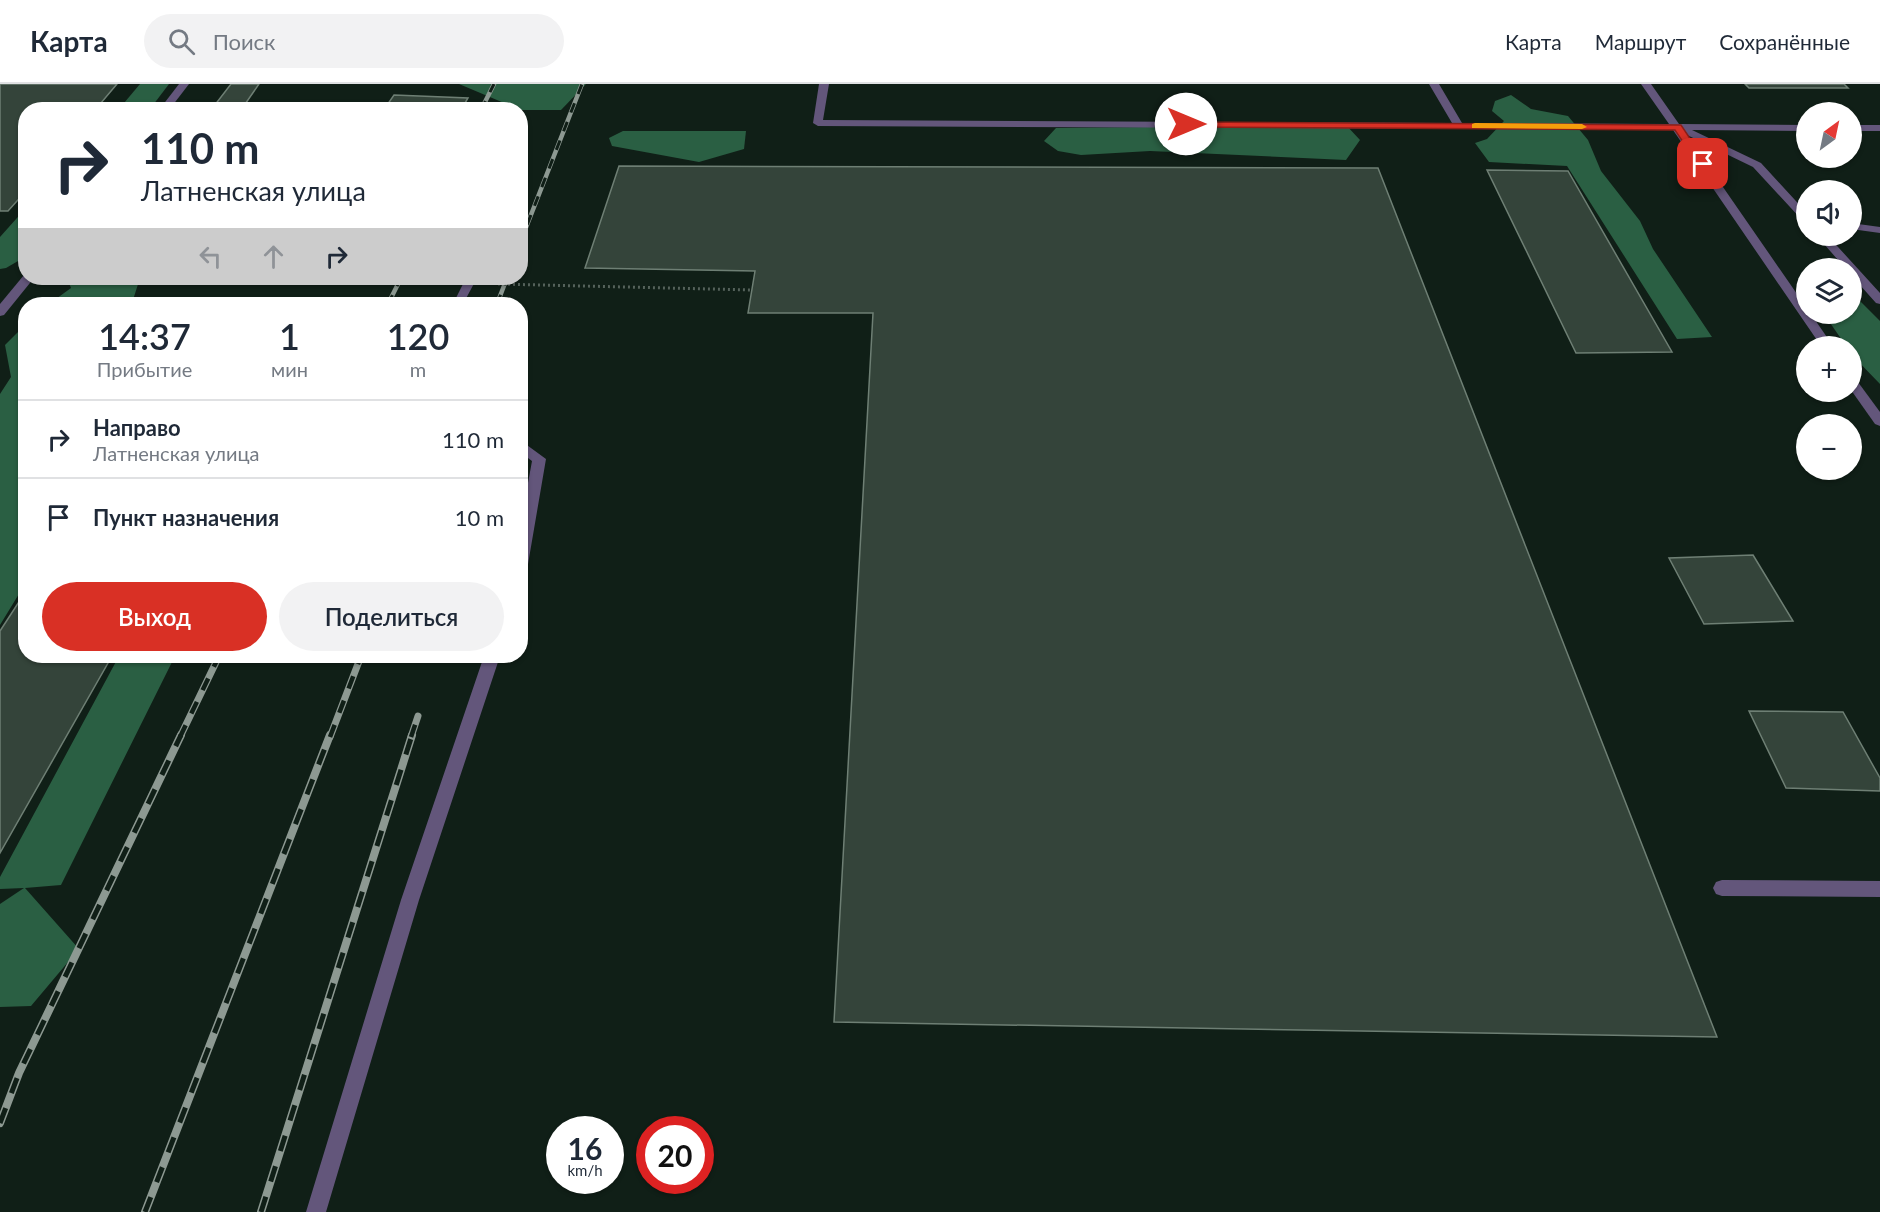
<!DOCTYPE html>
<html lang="ru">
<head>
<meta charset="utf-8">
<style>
  body { margin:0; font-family:Lato,sans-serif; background:#f2f2f3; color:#1f2937; height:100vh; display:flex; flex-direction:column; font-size:22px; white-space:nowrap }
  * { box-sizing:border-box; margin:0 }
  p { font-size:20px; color:#747a83 }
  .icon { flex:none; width:33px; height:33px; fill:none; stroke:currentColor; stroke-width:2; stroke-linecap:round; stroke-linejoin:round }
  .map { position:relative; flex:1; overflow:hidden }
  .side { position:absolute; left:18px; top:213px; width:510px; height:366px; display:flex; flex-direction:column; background:#fff; border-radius:24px; box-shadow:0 2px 4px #0004 }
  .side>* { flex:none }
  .top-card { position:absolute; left:18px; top:18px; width:510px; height:183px; border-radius:24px; box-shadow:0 2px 4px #0004; background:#fff; color:#1f2937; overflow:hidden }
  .needle { width:39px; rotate:33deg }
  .fabs { position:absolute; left:1796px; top:18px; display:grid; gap:12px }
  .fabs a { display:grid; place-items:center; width:66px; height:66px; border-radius:50%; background:#fff; box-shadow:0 2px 4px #0004; font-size:30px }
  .speed { position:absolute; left:546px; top:1032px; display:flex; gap:12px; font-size:30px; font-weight:700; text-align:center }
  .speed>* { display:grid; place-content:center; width:78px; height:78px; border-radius:50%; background:#fff; box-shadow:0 2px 4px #0004; line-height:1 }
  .speed small { font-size:15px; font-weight:400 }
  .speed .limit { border:9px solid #d22; background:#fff; color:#111 }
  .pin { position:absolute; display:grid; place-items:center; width:51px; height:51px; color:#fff; margin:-26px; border-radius:12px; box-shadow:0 3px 9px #0006 }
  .me { position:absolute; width:66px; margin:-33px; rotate:90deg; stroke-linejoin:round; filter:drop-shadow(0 0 4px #0008) }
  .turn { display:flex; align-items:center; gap:21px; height:126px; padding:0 24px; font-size:27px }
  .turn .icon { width:78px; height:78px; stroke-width:2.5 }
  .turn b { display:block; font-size:42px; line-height:51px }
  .lanes { display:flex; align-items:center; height:57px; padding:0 24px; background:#0003; justify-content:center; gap:30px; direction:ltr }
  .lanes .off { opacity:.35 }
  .eta { display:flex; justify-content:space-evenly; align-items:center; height:102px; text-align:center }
  .eta b { font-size:36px; font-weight:600; line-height:42px }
  .action { display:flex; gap:12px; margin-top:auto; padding:12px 24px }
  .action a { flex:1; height:69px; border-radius:36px; background:#d93025; color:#fff; font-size:24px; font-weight:600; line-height:69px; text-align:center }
  .action a+a { background:#f2f2f3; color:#1f2937 }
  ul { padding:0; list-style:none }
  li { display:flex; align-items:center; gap:18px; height:78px; padding:0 24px; border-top:2px solid #e0e1e3 }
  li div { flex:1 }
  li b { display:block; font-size:22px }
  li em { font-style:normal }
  header { display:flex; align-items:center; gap:36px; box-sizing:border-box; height:84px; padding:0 30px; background:#fff; border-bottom:2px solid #e0e1e3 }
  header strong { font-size:28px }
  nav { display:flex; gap:33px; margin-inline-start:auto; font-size:21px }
  .search { width:420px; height:54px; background:#f2f2f3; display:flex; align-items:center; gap:15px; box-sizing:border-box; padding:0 21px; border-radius:33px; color:#747a83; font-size:22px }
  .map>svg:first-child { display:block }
</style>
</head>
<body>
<header>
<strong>Карта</strong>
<div class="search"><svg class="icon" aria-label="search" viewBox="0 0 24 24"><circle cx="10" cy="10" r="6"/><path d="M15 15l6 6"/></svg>Поиск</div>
<nav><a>Карта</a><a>Маршрут</a><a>Сохранённые</a></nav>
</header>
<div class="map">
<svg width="1880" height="1128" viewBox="0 0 1880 1128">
  <rect width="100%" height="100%" fill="#101f17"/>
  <g fill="#2a5f43">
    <path d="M140,0H169L150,25H119Z"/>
    <path d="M459,0H586L561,26H521Z"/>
    <path d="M1511,11L1531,25L1568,32L1588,56L1601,87L1640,137L1653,165L1712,253L1677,255L1567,82L1489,78L1475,59L1487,55L1504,37L1492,27L1495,17Z"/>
    <path d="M1346,41L1360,56L1346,76L1150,67L1081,71L1058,67L1044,57L1056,44Z"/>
    <path d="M623,47H746L744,65L699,78L612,62L609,54Z"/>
    <path d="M25,125V173L6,184L0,185V153Z"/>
    <path d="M67,194H140L132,219L135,220H49L71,204Z"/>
    <path d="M1851,208L1880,237V300L1851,270V262H1846L1824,230H1851Z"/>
    <path d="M25,241V500L0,541V310L11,293L5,261Z"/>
    <path d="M119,572H175L61,801L25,804L79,865L31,922L0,923V820L24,804L0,805V793Z"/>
  </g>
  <g fill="#34443a" stroke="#6e7f74" stroke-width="1.5">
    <path d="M0,0H117L95,26H26V107L8,127H0Z"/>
    <path d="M231,0H259L241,26H211Z"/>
    <path d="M1745,0H1844L1848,4H1749Z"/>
    <path d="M394,11L468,14L461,26L385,24Z"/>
    <path d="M619,82L1378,84L1717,953L834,938L873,229H748L755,187L585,184Z"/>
    <path d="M1487,86L1568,87L1672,268L1576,269Z"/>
    <path d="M1753,471L1793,537L1704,540L1669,474Z"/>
    <path d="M26,507V572H112L0,769V547Z"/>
    <path d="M1749,627L1843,628L1880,694V707L1786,704Z"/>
  </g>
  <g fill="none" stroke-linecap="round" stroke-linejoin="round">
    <g stroke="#55625b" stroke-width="3" stroke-dasharray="2 3" stroke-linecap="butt">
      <path d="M256,194L439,198"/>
      <path d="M498,200L752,206"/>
    </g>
    <g fill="#63567b" fill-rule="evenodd">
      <path d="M179,0H189L169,26H159Z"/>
      <path d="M819,0H829L823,36L1452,39L1429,0H1439L1462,39L1669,40L1641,0H1651L1679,40L1806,41V47L1692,46L1761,79L1806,128V137L1802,136L1753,83L1687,51L1806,223V230H1811L1833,262H1821L1673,46L818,42L813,39Z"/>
      <rect x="1851" y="41" width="29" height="6"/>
      <path d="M1851,139L1880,143V149L1851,145Z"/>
      <path d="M1817,152H1828L1880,209V220L1876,219L1851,191V184H1845Z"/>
      <path d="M24,191L34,194L4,231L0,232V220Z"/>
      <path d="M466,194H477L463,220H453Z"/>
      <path d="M1851,293L1855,294L1880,328V342L1875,340L1851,306Z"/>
      <path d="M520,356L546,375L527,486L520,491V443L532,377L520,368Z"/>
      <path d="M484,572H500L419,816L326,1128H306L401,816Z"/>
      <path d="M1722,796L1880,797V813L1722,812L1716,810L1713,804L1716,798Z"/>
    </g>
    <defs>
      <g id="rail-far2">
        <path d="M481,26L494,0"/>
        <path d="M520,159L582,0"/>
        <path d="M388,220L401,194"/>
        <path d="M497,220L507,194"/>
      </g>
      <g id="rail-far1">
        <path d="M180,653L219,572"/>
        <path d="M330,653L361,572"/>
        <path d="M411,653L418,632"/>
      </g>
      <g id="rail">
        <path d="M0,1039L19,989L181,651"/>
        <path d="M145,1128L330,651"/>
        <path d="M261,1128L412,651"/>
      </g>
    </defs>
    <use href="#rail-far2" stroke="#8d9992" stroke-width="4.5"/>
    <use href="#rail-far1" stroke="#8d9992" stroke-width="7"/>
    <use href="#rail" stroke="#8d9992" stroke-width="8"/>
    <use href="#rail-far2" stroke="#101f17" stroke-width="3" stroke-dasharray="10" stroke-linecap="butt"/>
    <use href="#rail-far1" stroke="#101f17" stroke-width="4.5" stroke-dasharray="13" stroke-linecap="butt"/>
    <use href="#rail" stroke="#101f17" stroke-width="5" stroke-dasharray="16" stroke-linecap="butt"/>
  </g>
  <path fill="#d93025" stroke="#8d1f18" stroke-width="1.5" d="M1182,38L1678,41H1681L1707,80L1699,82L1675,46L1186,43L1181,40Z"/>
  <path fill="#f59e0b" d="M1475,39L1582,40L1587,43L1582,45L1472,44V40Z"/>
</svg>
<div class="fabs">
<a><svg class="needle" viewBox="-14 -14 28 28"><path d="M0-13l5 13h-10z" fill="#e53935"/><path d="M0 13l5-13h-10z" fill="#747a83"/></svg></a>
<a><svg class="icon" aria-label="sound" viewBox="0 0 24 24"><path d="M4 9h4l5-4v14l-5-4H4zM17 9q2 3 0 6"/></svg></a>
<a><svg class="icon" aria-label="layers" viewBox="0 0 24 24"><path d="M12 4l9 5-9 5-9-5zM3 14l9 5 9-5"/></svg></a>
<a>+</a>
<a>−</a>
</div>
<div class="speed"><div>16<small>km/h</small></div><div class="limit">20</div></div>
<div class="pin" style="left:1703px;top:80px;background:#d93025"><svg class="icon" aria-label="arrive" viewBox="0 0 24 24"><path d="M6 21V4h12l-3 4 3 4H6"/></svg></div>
<svg class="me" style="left:1186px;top:40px" viewBox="-20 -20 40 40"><circle r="19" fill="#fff"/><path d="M0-13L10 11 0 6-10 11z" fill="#d93025"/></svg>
<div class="top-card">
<div class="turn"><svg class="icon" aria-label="right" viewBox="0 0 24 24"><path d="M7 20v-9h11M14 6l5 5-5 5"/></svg><div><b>110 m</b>Латненская улица</div></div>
<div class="lanes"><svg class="icon off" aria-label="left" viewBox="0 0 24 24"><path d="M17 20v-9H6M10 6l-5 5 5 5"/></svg><svg class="icon off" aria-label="ahead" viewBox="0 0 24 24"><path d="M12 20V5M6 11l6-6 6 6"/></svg><svg class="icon" aria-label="right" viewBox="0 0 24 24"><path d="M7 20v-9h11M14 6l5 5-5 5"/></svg></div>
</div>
<section class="side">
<div class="eta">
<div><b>14:37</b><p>Прибытие</p></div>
<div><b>1</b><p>мин</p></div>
<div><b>120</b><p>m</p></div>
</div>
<ul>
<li><svg class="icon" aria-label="right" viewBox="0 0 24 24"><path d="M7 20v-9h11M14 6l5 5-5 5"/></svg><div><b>Направо</b><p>Латненская улица</p></div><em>110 m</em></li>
<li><svg class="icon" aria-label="arrive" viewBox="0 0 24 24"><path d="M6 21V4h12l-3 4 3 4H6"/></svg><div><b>Пункт назначения</b></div><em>10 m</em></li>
</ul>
<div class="action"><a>Выход</a><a>Поделиться</a></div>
</section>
</div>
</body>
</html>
